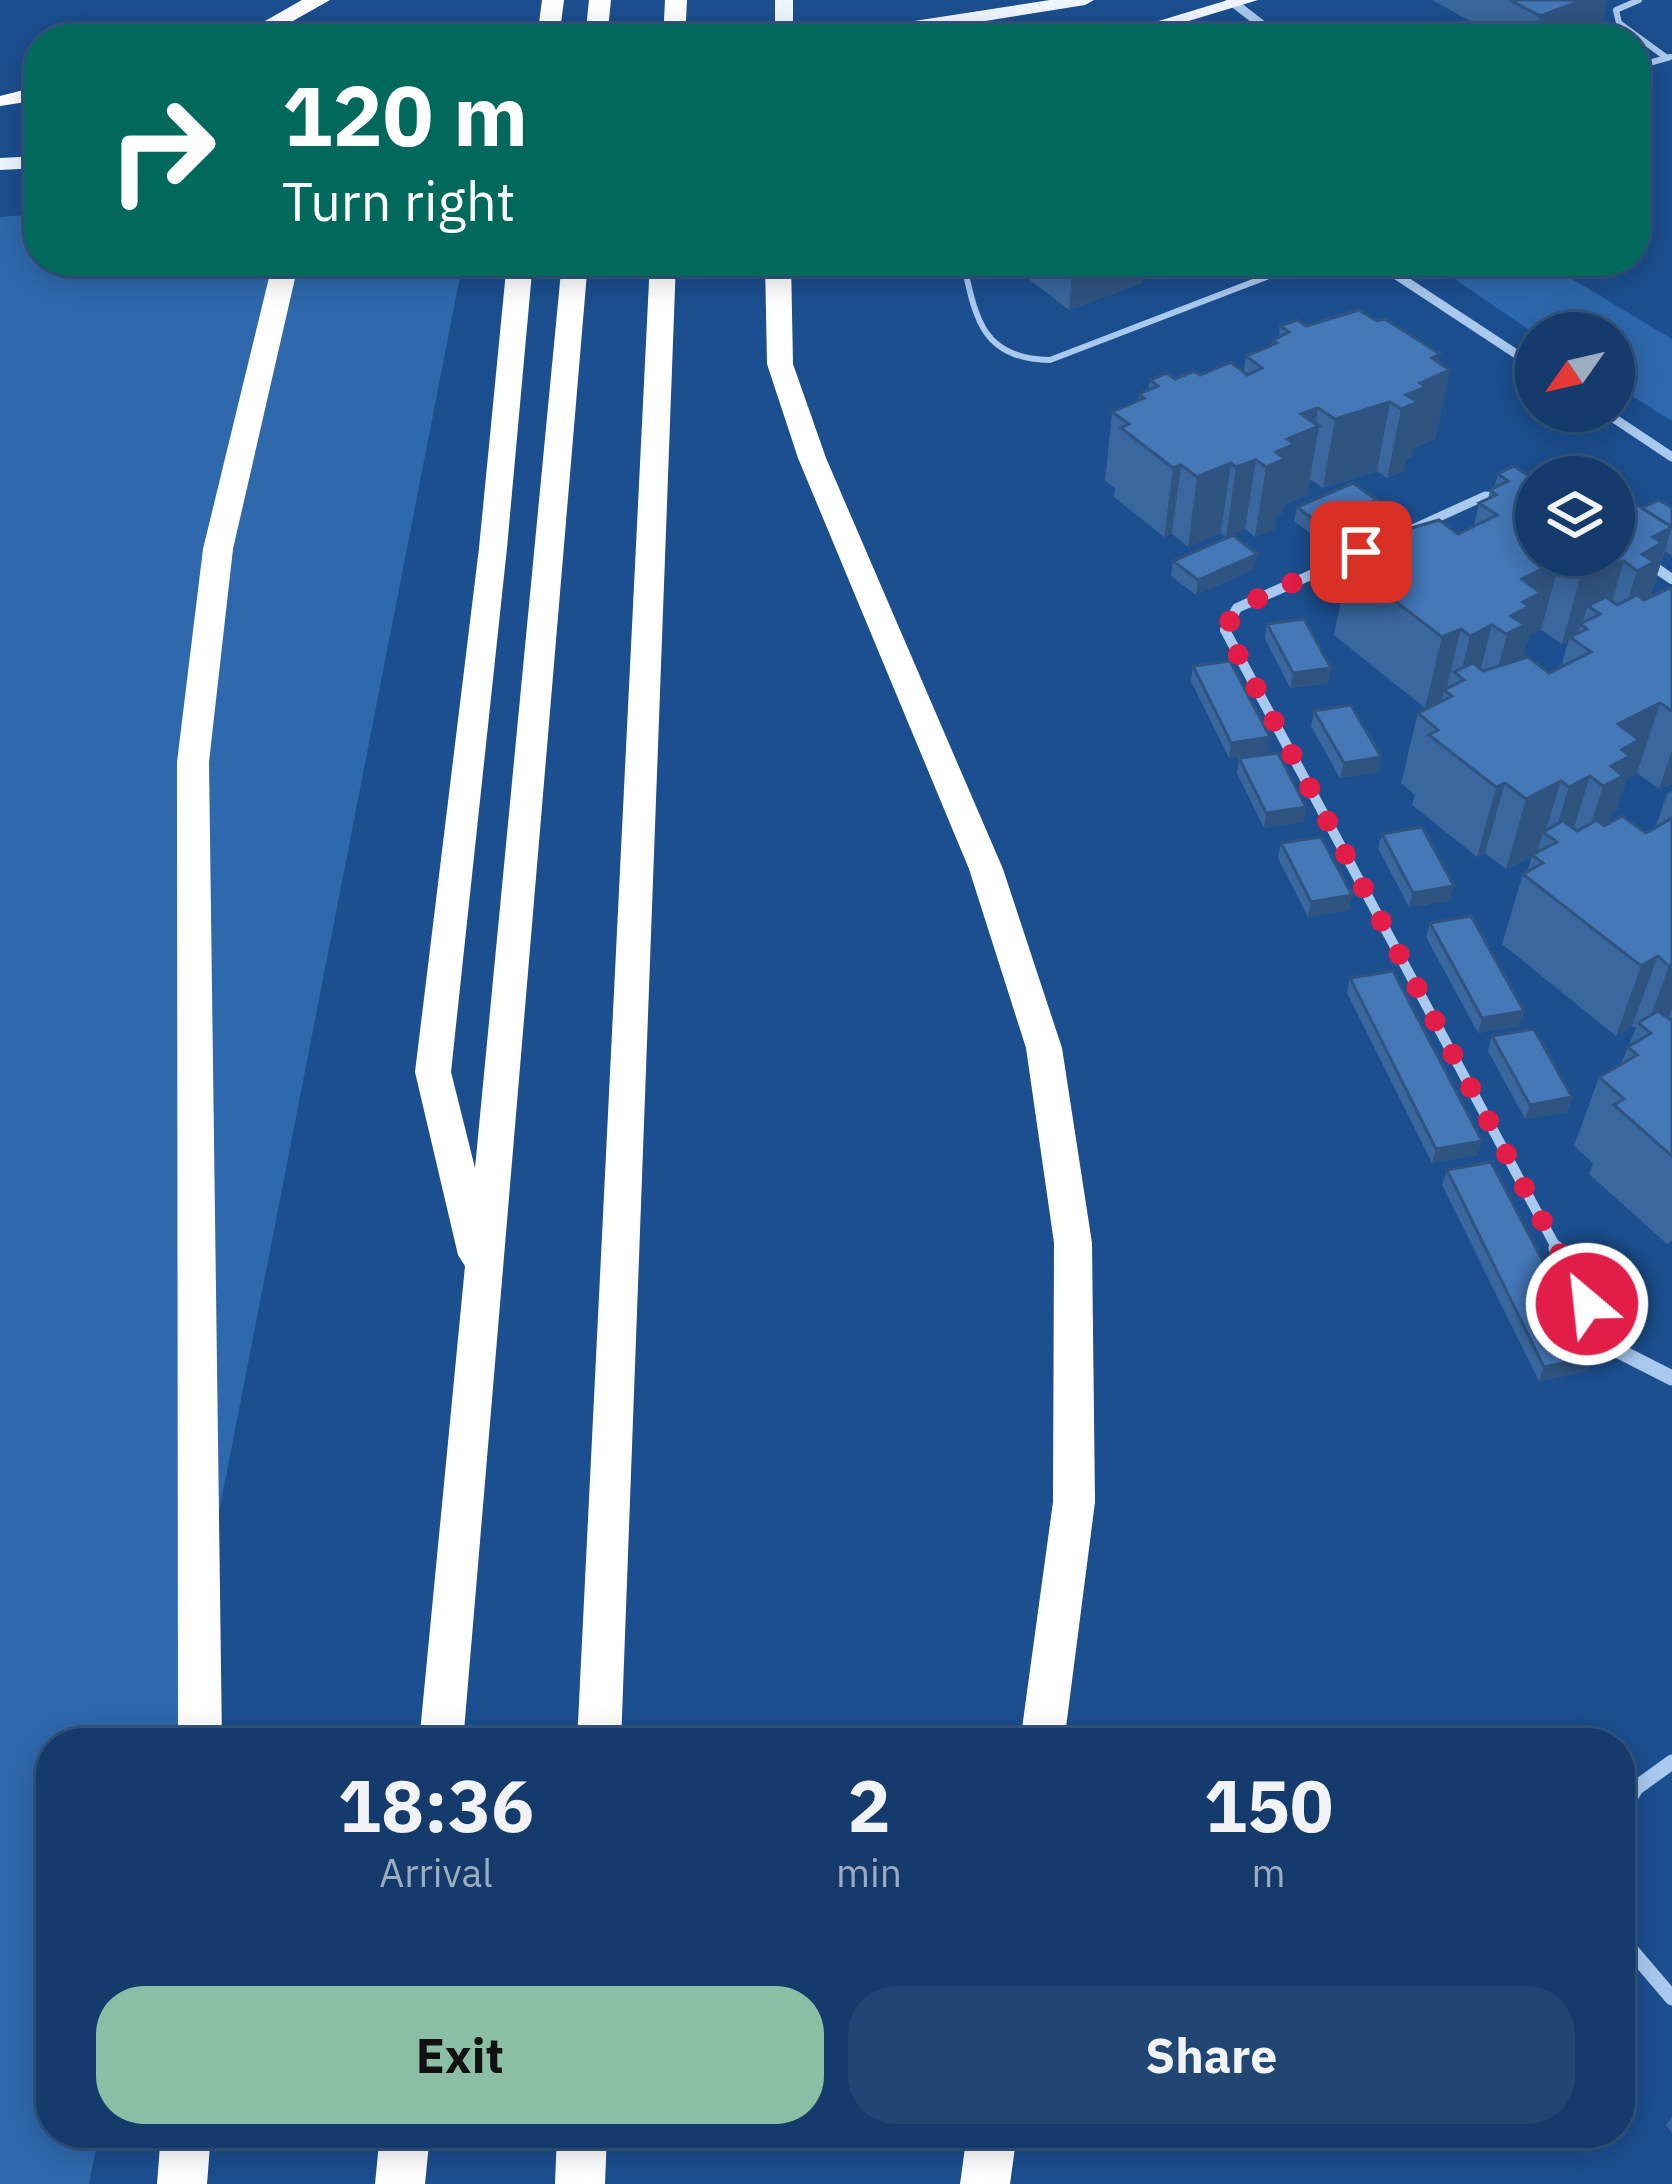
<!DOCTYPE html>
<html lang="en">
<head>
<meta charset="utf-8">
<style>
  body { margin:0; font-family:"IBM Plex Sans",sans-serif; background:#214673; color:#f1f3f6; height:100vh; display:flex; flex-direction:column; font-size:45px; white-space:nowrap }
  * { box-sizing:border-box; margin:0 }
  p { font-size:39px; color:#9dadc1 }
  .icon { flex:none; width:66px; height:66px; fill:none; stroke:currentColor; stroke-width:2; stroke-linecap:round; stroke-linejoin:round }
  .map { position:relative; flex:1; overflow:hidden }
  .details { position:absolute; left:36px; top:1728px; width:1599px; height:420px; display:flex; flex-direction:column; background:#143b6b; border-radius:48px; box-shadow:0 6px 30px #0003,0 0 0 3px #33557e }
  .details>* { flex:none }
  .top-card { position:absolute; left:24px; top:24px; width:1626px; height:252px; border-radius:48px; box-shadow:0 6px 30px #0003,0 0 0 3px #33557e; background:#00695c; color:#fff; overflow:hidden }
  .needle { width:78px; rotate:236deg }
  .controls { position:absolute; left:1515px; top:312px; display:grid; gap:24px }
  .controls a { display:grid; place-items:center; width:120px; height:120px; border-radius:50%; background:#143b6b; box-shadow:0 6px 30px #0003,0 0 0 3px #33557e; font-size:60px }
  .pin { position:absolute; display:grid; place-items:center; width:102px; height:102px; color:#fff; margin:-51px; border-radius:24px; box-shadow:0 6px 18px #0006 }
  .me { position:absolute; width:132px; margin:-66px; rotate:332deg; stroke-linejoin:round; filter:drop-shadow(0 0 9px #0008) }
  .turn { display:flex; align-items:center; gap:42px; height:252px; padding:0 60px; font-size:54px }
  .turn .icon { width:156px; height:156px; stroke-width:2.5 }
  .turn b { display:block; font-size:84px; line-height:102px }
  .eta { display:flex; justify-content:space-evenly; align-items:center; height:204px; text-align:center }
  .eta b { font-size:72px; font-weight:700; line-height:84px }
  .cta { display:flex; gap:24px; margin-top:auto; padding:24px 60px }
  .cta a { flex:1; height:138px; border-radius:48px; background:#8abfa5; color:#111; font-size:48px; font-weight:700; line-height:138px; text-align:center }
  .cta a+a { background:#214673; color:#f1f3f6 }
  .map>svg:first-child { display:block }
</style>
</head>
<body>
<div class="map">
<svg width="1672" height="2184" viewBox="0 0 1672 2184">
  <rect width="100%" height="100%" fill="#1b4f8f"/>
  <g fill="#2e69ad">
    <path d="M39,214V261H463L174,1743H51V2133H99L89,2184H0V217Z"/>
    <path d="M1449,261H1542L1672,339V421L1614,385V333L1536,335L1436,266Z"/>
  </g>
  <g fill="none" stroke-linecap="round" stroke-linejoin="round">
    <g stroke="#a9c9ee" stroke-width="6">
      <path d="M1639,0L1616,10L1619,23L1667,58"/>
      <path d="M1635,67L1670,57"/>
      <path d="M963,261C976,319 981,358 1050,360L1308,261"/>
    </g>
    <g stroke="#a9c9ee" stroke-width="9">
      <path d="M1230,0L1280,39"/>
      <path d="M1375,261L1536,367"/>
      <path d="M1603,411L1672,457"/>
      <path d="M1406,532L1485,496L1536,499"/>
    </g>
    <g stroke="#a9c9ee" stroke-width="10">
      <path d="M1371,548L1237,608L1225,630L1558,1251"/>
      <path d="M1650,564L1672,579"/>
    </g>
    <g stroke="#a9c9ee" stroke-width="15">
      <path d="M1556,1248L1609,1346L1672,1378"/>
      <path d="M1620,1814L1636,1788L1672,1762"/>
      <path d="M1620,1937L1672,1998"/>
    </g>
    <g fill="#f0f6ff" fill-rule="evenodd">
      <rect x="775" y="0" width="18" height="39"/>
      <path d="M1050,0H1094L1085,5L872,39H827L836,33Z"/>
      <path d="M1228,0H1258L1129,39H1099Z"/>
      <path d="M39,156V168L0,170V158Z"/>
    </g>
    <g fill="#fff" fill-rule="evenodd">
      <path d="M302,0H330L261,39H233Z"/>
      <path d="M542,0H564L559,39H537Z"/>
      <path d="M589,0H611L607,39H585Z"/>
      <path d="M665,0H687L685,39H663Z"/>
      <path d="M39,86V100L0,106V96Z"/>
      <path d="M273,261H299L233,549L209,762L222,1743H178L177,762L203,549Z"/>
      <path d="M507,261H533L507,548L451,1072L475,1168L562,261H588L463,1743H419L465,1266L458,1255L415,1072L479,548Z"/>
      <path d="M650,261H676L621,1743H577Z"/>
      <path d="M765,261H791L793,364L826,458L1003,869L1062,1048L1092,1243L1095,1502L1064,1743H1020L1053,1502L1054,1243L1026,1048L969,869L798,458L767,364Z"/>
      <path d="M161,2133H211L207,2184H157Z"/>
      <path d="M380,2133H430L425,2184H375Z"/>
      <path d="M557,2133H607L605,2184H555Z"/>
      <path d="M967,2133H1017L1010,2184H960Z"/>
    </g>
  </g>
  <g fill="#3a679d" fill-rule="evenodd">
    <path d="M1432,0H1607L1601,28L1572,39H1503Z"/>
    <path d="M1016,261H1174L1143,272L1142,283L1069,310L1016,269Z"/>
    <path d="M1377,321L1440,354L1438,362L1450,370L1435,439L1413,448L1412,456L1407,458L1404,471L1387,478L1377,471L1323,488L1309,479L1307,495L1284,505L1282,513L1276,516L1274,529L1255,537L1245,529L1226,537L1221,533L1188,547L1172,534L1164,537L1114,497L1115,488L1105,481L1112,412L1138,401L1139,394L1148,390L1150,380L1244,372L1246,356L1272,345L1273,340L1279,337L1280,326Z"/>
    <path d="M1555,471L1642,508H1672V556L1665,551L1650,597L1672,587V784L1659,789L1637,773L1627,778L1616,811L1612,813L1608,824L1646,833L1655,828L1667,794L1672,791V1241L1667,1244L1589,1174L1593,1163L1574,1146L1599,1077L1621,1064L1636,1028L1632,1026L1616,1036L1502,944L1523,874L1527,872L1532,856L1506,869L1485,853L1477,857L1412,805L1415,795L1401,783L1418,713L1442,700L1425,708L1334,635L1348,565L1354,562L1356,551L1365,547L1368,532L1458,534L1474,526L1479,503L1488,499L1490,490L1494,488L1498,474H1526ZM1541,630L1562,644L1568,642L1561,667L1549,673L1523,659L1529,636Z"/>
    <path d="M1377,500L1374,514L1317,539L1294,521L1297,507Z"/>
    <path d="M1257,554L1254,569L1196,595L1171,576L1173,561Z"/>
    <path d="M1267,624L1331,668L1328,683L1290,688L1265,639Z"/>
    <path d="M1193,666L1267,752L1229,758L1191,681Z"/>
    <path d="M1314,711L1381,757L1378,772L1340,778L1311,726Z"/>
    <path d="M1239,758L1306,807L1303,822L1264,828L1237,773Z"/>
    <path d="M1382,834L1450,901L1409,907L1378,848Z"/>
    <path d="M1281,843L1349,910L1308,917L1278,858Z"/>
    <path d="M1430,923L1524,1011L1519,1026L1478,1033L1426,937Z"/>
    <path d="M1350,978L1482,1141L1477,1155L1432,1163L1347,993Z"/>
    <path d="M1492,1036L1572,1097L1567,1112L1525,1119L1488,1051Z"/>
    <path d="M1447,1170L1587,1371L1539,1381L1442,1185Z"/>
    <path d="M1672,2117V2133L1666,2125Z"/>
  </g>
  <g fill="#305480">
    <path d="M1583,0H1607L1601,28L1572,39H1535L1540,16Z"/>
    <path d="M1073,261H1174L1143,272L1142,283L1069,310Z"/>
    <path d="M1440,354L1435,376L1450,370L1435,439L1413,448L1412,456L1407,458L1404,471L1387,478L1401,409L1406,395L1432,358Z"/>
    <path d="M1390,402L1377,471L1323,488L1335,419Z"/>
    <path d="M1318,408L1315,427L1319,426L1307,495L1284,505L1282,513L1276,516L1274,529L1255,537L1266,467L1276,452L1287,439L1301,414Z"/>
    <path d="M1256,460L1245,529L1226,537L1236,467Z"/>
    <path d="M1231,463L1221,533L1188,547L1197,477Z"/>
    <path d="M1181,465L1172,534L1164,537L1173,468Z"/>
    <path d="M1377,500L1374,514L1317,539L1320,524Z"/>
    <path d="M1672,527L1650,597L1616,640L1642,554L1653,537Z"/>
    <path d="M1257,554L1254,569L1196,595L1198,580Z"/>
    <path d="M1560,560L1541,630L1529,636L1522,663L1488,705L1522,579Z"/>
    <path d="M1624,561L1603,631L1600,614L1588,606L1576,640L1570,637L1568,642L1562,644L1581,574Z"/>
    <path d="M1492,625L1474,695L1460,677L1470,636Z"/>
    <path d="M1461,629L1446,691L1444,690L1442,700L1425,708L1442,637Z"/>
    <path d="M1331,668L1328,683L1290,688L1293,673Z"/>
    <path d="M1660,703L1637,773L1627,778L1616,811L1612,813L1601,846L1581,857L1603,786L1618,724Z"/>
    <path d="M1270,737L1267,752L1229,758L1231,743Z"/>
    <path d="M1672,751V784L1659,789Z"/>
    <path d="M1381,757L1378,772L1340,778L1344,763Z"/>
    <path d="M1590,776L1568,847L1553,839L1569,787Z"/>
    <path d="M1561,781L1545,833L1543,832L1537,853L1506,869L1526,799Z"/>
    <path d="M1505,783L1485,853L1477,857L1496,787Z"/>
    <path d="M1306,807L1303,822L1264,828L1266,813Z"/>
    <path d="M1454,886L1450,901L1409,907L1413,893Z"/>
    <path d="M1352,895L1349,910L1308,917L1311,902Z"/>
    <path d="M1658,956L1632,1026L1616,1036L1641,966Z"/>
    <path d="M1672,964V1008L1667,1020L1646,1029L1669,966Z"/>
    <path d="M1524,1011L1519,1026L1478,1033L1482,1018Z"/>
    <path d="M1572,1097L1567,1112L1525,1119L1530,1105Z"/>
    <path d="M1482,1141L1477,1155L1432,1163L1436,1149Z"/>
    <path d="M1593,1357L1587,1371L1539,1381L1544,1367Z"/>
  </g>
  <g fill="#4478b7" stroke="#305480" stroke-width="3">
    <path d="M1510,0H1583L1540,16Z"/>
    <path d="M1359,310L1377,321L1385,319L1440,354L1432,358L1450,370L1420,383L1426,387L1406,395L1418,402L1401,409L1390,402L1335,419L1318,408L1301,414L1319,426L1287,439L1294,444L1276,452L1285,459L1266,467L1256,460L1236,467L1231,463L1197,477L1181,465L1173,468L1121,428L1129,424L1112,412L1144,398L1139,394L1158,386L1150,380L1167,373L1175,379L1194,371L1200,375L1231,362L1247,375L1262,368L1246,356L1277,343L1273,340L1289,332L1280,326L1297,320L1306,326Z"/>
    <path d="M1572,463L1594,477H1536V555H1614V490L1672,527L1653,537L1662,543L1642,554L1654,562L1637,571L1624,561L1581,574L1560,560L1522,579L1541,593L1523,602L1530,606L1511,616L1525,625L1506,634L1492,625L1470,636L1461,629L1442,637L1348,565L1365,557L1356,551L1379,540L1368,532L1385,524L1397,532L1439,520L1458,534L1497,515L1479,503L1496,495L1490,490L1508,481L1498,474L1514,466L1526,474L1545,465L1555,471Z"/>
    <path d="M1353,483L1377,500L1320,524L1297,507Z"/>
    <path d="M1659,500L1672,508V527L1642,508Z"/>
    <path d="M1233,535L1257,554L1198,580L1173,561Z"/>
    <path d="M1672,587V711L1660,703L1618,724L1639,740L1622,750L1630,756L1611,766L1623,776L1603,786L1590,776L1569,787L1561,781L1526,799L1505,783L1496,787L1429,735L1438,730L1418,713L1452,696L1444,690L1464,680L1454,672L1473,663L1483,671L1528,657L1549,673L1591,652L1570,637L1587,629L1580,624L1600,614L1588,606L1606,597L1617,605L1637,595L1644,600Z"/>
    <path d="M1304,619L1331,668L1293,673L1267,624Z"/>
    <path d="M1230,661L1270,737L1231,743L1193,666Z"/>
    <path d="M1351,705L1381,757L1344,763L1314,711Z"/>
    <path d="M1278,753L1306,807L1266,813L1239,758Z"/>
    <path d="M1622,816L1646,833L1672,818V964L1669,966L1658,956L1641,966L1523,874L1543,863L1532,855L1557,842L1543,832L1563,821L1577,831L1597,820L1604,826Z"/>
    <path d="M1422,827L1454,886L1413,893L1382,834Z"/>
    <path d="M1321,837L1352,895L1311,902L1281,843Z"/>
    <path d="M1471,916L1524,1011L1482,1018L1430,923Z"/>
    <path d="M1393,971L1482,1141L1436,1149L1350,978Z"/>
    <path d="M1658,1011L1672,1021V1156L1614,1105L1624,1099L1599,1077L1637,1055L1628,1047L1651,1033L1638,1023Z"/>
    <path d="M1534,1029L1572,1097L1530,1105L1492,1036Z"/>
    <path d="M1491,1162L1593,1357L1544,1367L1447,1170Z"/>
  </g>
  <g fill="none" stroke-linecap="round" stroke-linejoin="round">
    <path stroke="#e11d48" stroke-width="21" stroke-dasharray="0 37.8" d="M1361,552L1237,608L1225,630L1587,1304"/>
  </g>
</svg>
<div class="controls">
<a><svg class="needle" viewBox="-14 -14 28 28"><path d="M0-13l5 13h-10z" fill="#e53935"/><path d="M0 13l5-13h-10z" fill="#9dadc1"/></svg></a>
<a><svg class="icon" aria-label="layers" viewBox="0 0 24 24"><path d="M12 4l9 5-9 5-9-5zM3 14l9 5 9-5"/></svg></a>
</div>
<div class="pin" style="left:1361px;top:552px;background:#d93025"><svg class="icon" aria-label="arrive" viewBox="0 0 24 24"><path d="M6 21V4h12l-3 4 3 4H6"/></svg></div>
<svg class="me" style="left:1587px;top:1304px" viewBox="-20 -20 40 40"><circle r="17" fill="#e11d48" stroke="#fff" stroke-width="3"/><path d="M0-11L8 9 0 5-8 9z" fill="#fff"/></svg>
<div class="top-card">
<div class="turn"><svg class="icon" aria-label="right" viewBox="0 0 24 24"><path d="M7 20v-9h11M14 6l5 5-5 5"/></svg><div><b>120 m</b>Turn right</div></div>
</div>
<section class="details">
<div class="eta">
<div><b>18:36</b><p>Arrival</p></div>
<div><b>2</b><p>min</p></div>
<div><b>150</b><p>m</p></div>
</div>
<div class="cta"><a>Exit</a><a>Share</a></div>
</section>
</div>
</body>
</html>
